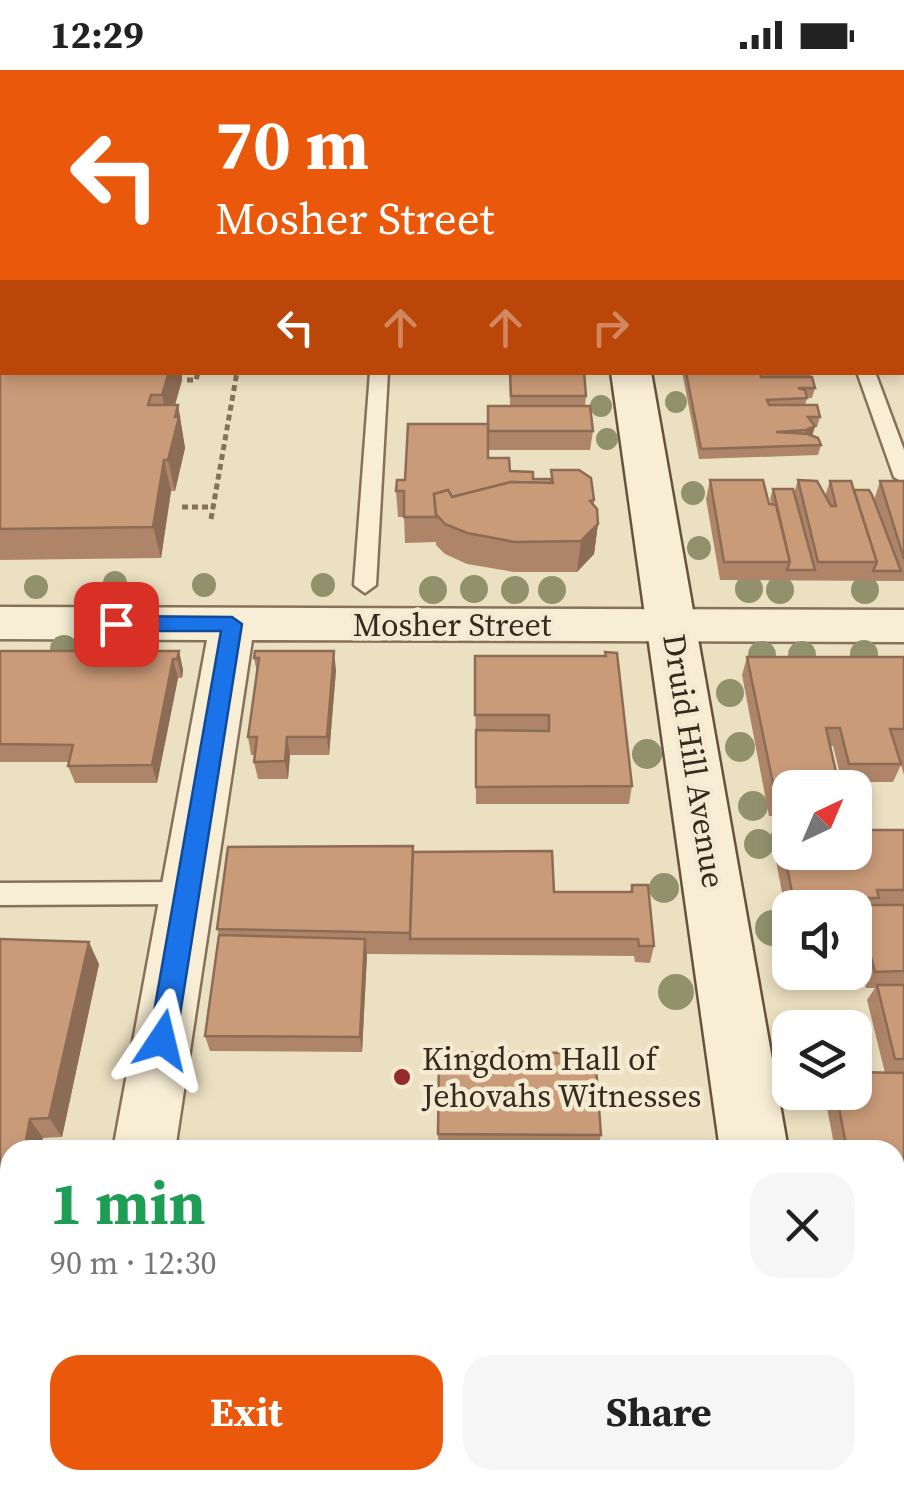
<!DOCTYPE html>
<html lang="en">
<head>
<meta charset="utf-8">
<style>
  body { margin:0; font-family:"Source Serif 4",serif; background:#f6f6f6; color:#222; height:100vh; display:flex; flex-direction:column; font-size:38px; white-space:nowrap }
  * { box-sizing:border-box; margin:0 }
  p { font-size:32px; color:#767676 }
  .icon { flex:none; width:55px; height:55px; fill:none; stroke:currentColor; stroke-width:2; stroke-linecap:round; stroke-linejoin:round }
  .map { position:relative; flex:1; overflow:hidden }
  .panel { position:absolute; left:0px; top:1070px; width:905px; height:350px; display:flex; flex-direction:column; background:#fff; border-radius:30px 30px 0 0; box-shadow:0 5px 15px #0003 }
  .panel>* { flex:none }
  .guide { position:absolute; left:0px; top:0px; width:905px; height:305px; box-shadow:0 5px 15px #0003; background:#ea580c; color:#fff; overflow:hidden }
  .needle { width:65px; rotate:44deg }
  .tools { position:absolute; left:772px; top:700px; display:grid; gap:20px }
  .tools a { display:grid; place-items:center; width:100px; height:100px; border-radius:20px; background:#fff; box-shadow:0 5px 15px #0003; font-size:50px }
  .pin { position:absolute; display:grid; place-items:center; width:85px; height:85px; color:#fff; margin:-42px; border-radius:20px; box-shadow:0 5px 15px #0006 }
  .me { position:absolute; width:110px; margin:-55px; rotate:10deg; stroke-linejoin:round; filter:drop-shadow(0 0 8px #0008) }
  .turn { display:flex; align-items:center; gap:35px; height:210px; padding:0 50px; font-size:45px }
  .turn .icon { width:130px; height:130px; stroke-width:2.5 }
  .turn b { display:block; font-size:70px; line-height:85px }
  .lanes { display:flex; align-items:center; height:95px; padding:0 50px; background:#0003; justify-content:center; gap:50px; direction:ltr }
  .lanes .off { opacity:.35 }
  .round { display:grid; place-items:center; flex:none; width:105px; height:105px; border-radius:30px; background:#f6f6f6 }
  .head { display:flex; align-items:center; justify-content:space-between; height:170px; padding:0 50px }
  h1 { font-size:60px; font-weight:700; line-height:75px; color:#1e9e55 }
  .action { display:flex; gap:20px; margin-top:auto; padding:20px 50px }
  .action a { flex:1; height:115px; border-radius:30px; background:#ea580c; color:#fff; font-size:40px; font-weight:700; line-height:115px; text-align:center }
  .action a+a { background:#f6f6f6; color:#222 }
  .status { display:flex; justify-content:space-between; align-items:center; height:70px; padding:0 50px; background:#fff; direction:ltr }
  .status svg { height:28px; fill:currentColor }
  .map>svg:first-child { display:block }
</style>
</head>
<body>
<div class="status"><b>12:29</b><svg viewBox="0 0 49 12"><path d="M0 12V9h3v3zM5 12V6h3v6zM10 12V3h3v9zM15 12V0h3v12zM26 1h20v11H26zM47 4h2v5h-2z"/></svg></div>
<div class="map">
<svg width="904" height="1420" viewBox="0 0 904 1420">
  <rect width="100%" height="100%" fill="#ece0c2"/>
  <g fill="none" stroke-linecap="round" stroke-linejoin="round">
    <defs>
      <g id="service">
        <rect x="0" y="247" width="2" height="10"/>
        <path d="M370,302H388L376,515L365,523L354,515Z"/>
        <path d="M857,302H875L904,380V413L894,407Z"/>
        <path d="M187,812L196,815L200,823L196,831L187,834L0,835V813Z"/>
        <path d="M358,1410H394L393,1420H357Z"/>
      </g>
      <g id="minor">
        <path d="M0,537L904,540V572L252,570L175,1080H113L207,570L0,569Z"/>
        <path d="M54,1410H126V1420H52Z"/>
      </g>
      <g id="tertiary">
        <rect x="0" y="130" width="2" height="20"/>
        <rect x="902" y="133" width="2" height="20"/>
      </g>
      <g id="secondary">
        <path d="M569,0H599V2H570Z"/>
        <path d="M611,302H651L788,1080H720Z"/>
        <path d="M764,1410H844L845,1420H765Z"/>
      </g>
    </defs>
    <use href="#service" stroke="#86715a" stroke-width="5"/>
    <use href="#minor" stroke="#86715a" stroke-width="5"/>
    <use href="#tertiary" stroke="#86715a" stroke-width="5"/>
    <use href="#secondary" stroke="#67523d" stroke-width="5"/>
    <path stroke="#86715a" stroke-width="4" stroke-dasharray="5 2.5" stroke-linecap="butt" d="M252,2L259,0"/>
    <g stroke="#86715a" stroke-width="5" stroke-dasharray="6 4" stroke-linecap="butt">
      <path d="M187,310H196L198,302"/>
      <path d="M182,437H214"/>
      <path d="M211,449L237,302"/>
    </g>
    <use href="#service" fill="#f8edd5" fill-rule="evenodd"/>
    <use href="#minor" fill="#f8edd5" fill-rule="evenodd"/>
    <use href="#tertiary" fill="#f8edd5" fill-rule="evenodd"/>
    <use href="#secondary" fill="#f8edd5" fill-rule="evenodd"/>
  </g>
  <g fill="#91926c">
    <circle cx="676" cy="332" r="11"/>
    <circle cx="601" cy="336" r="11"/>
    <circle cx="607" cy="369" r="11"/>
    <circle cx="693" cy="423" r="12"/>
    <circle cx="699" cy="478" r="12"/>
    <circle cx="115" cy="513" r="12"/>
    <circle cx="204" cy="515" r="12"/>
    <circle cx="323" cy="515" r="12"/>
    <circle cx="36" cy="517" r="12"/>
    <circle cx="474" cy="519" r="14"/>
    <circle cx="749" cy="519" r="14"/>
    <circle cx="433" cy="520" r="14"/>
    <circle cx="515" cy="520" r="14"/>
    <circle cx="552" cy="520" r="14"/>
    <circle cx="780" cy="520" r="14"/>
    <circle cx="865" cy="520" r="14"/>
    <circle cx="64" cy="579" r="14"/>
    <circle cx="134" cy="581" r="14"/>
    <circle cx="864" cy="584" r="14"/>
    <circle cx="762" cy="585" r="14"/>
    <circle cx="802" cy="585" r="14"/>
    <circle cx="730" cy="623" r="14"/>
    <circle cx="740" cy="677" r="15"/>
    <circle cx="647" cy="684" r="15"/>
    <circle cx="753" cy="736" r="15"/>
    <circle cx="759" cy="774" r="15"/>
    <circle cx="664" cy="818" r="15"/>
    <circle cx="773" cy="858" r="18"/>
    <circle cx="676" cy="922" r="18"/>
  </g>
  <g fill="#ae8568">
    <path d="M823,0H904V37H902V2H822Z"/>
    <path d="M2,302H182V310L175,335H178L185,378L175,421H171L161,488L0,490V305Z"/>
    <path d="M509,302L586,326L585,336H510Z"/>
    <path d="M682,302H812L810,307L815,318L812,328H807L805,335L820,347L817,357H815L812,366L821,375L818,385L699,389Z"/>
    <path d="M408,354L593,361L590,380H488V388L510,401L533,409H551V400L594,430V435L598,454L594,484L577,502H514L467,494L445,484L436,475V472L405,473L404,447H398L396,421L405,410Z"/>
    <path d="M710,410L771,435L770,429L773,419L794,423L798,410L825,426L830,411L874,430L880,411H904V511L720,510L706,429Z"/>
    <path d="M0,581H179L183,600L182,608H178L157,713H75L68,696L69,692H0Z"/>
    <path d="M475,586H605L632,716L629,734H476Z"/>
    <path d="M747,587H904V705L901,695L893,712H842L833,676H830L836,702L830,718H790V746H769L742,605Z"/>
    <path d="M254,588L336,600L329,685H290L288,709H258L254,692L255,685H251L248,667L257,603Z"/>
    <path d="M777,746L790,782L904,760V1420H902L895,1386V1080H835L824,1022H855L885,1003L867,930L875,918H866L855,875V838H790V849H787L771,764Z"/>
    <path d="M413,782L554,822H630L632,815L654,876L650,893L635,892L634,886L367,884L362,982L210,981L205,966L219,865L217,859Z"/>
    <path d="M0,869L99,894L62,1067L43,1068L10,1080V1154L8,1166H0Z"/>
    <path d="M439,982L601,1065L598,1078H438Z"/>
  </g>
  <g fill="#8d6c55">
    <path d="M169,302H182V310L169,356L162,325Z"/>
    <path d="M178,335L185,378L175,421L168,390Z"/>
    <path d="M815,356L812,366L804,370L806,360Z"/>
    <path d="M164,390L171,421L161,488L153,457Z"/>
    <path d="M598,454L594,484L577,502L581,471Z"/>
    <path d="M179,581L183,600L182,608L177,589Z"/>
    <path d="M334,581L336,600L329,685L327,667Z"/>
    <path d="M173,589L178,608L157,713L152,695Z"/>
    <path d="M287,667L290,685L288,709L285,691Z"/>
    <path d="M365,869L367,885L362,982L360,967Z"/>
    <path d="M89,872L99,894L62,1067L49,1048Z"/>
    <path d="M30,1049L43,1068L41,1080H24Z"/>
    <path d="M6,1090L10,1095V1154L8,1166L0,1158V1115Z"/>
  </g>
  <g fill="#ca9b79" stroke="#8d6c55" stroke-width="2.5">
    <path d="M85,0H172L171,2H84Z"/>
    <path d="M483,0H551V2H452L485,0Z"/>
    <rect x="623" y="0" width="134" height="2"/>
    <path d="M846,0H904V20H902V2H842Z"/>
    <path d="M1,300L2,302H169L162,325H151L148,335H178L175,347H179L168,390H164L153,457L0,459V305Z"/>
    <path d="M510,302H584L586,326H511Z"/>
    <path d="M686,302H760L761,307H812L815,318H798L805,320L807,328L767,330L769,335H817L820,347H808L815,356L806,360L776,362L808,364L818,368L821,375L701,379Z"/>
    <path d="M488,336H590L593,361H488Z"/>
    <path d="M408,354H488V388H509L510,401L533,402V409H551L552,413L511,412L452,427L448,420L434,424L436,447H404V421H396L397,410H405Z"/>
    <path d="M551,400H579L591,408L594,430L590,431L597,439L598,454L581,471L515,472L467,463L445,454L436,444L434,424L448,420L452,427L511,412L553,413Z"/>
    <path d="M710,410H763L769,434L776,435L790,492H724Z"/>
    <path d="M798,410L817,411L831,436H836L830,411H851L877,492H818Z"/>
    <path d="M880,411H904V489Z"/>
    <path d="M773,419H793L815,500H787L790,492Z"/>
    <path d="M854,420H869L872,425L901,501H873L877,492Z"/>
    <path d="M0,581H179L177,589H173L152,695L68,696L73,675L0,674Z"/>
    <path d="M255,581H334L327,667H287L285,691L254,692L257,667H248L259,588H254Z"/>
    <path d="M605,582L617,583L632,716L476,717V660L549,661V645H475V586H606Z"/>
    <path d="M747,587H904V659H890L901,694H849L840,658H826L836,702H804L807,718H790V728H776Z"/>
    <path d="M777,746L790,747V782H855V760H904V820H877L879,828H805V832H794Z"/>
    <path d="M413,776L410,863L217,859L228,777Z"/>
    <path d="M552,781L554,822H632V815H648L654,876H639L638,869H410L413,782Z"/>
    <path d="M857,835H904V901L875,902Z"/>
    <path d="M219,865L365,869L360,967L205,966Z"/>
    <path d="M0,869L89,872L49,1048L30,1049L24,1080H10V1091L6,1090L0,1115Z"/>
    <path d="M877,915H904V989H895Z"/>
    <path d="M439,982L595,983L601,1065L438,1064Z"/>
    <path d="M855,1002L904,1003V1363L895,1318V1080H847L836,1022H855Z"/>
    <path d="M482,1077L676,1078V1080H482Z"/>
    <path d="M143,1410H356V1420H142Z"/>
    <path d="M394,1410H716L717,1420H393Z"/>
  </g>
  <path fill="#1a73e8" stroke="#114b97" stroke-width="2.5" d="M116,546L232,547L242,554L176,970L172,978L162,982L153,978L149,970L221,561H116L106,554Z"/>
  <circle fill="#932b2b" stroke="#f4ead1" stroke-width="4" cx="402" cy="1007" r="10"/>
  <g text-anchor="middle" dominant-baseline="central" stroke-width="9" stroke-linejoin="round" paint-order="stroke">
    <g font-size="32" fill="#36291d" stroke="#f4ead1">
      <text x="452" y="555">Mosher Street</text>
      <text transform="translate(694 691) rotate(81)">Druid Hill Avenue</text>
    </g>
    <g font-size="32" fill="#36291d" stroke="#f4ead1" text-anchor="start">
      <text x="422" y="989">Kingdom Hall of<tspan x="422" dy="37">Jehovahs Witnesses</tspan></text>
    </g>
  </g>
</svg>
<div class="tools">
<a><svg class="needle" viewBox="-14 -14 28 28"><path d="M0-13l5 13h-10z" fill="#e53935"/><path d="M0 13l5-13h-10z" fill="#767676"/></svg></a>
<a><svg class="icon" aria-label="sound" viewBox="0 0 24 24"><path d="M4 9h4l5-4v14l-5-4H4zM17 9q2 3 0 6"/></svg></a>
<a><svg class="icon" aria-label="layers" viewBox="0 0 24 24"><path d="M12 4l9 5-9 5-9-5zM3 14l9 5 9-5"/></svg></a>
</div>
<div class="pin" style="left:116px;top:554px;background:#d93025"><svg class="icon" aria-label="arrive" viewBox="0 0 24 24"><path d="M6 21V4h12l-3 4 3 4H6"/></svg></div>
<svg class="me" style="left:162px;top:970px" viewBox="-20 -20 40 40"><path d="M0-17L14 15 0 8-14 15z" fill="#1a73e8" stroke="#fff" stroke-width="4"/></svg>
<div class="guide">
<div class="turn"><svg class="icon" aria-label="left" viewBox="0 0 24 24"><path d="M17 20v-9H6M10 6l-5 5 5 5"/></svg><div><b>70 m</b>Mosher Street</div></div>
<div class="lanes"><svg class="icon" aria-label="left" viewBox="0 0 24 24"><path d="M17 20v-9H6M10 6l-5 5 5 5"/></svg><svg class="icon off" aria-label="ahead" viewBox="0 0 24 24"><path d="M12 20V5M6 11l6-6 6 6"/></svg><svg class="icon off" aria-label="ahead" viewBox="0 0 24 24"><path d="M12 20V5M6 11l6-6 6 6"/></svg><svg class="icon off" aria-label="right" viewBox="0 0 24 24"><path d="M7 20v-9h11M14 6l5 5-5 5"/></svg></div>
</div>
<section class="panel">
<div class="head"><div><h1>1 min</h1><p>90 m · 12:30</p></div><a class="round"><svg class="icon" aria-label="close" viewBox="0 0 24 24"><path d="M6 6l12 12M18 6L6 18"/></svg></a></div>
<div class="action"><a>Exit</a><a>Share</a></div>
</section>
</div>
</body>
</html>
